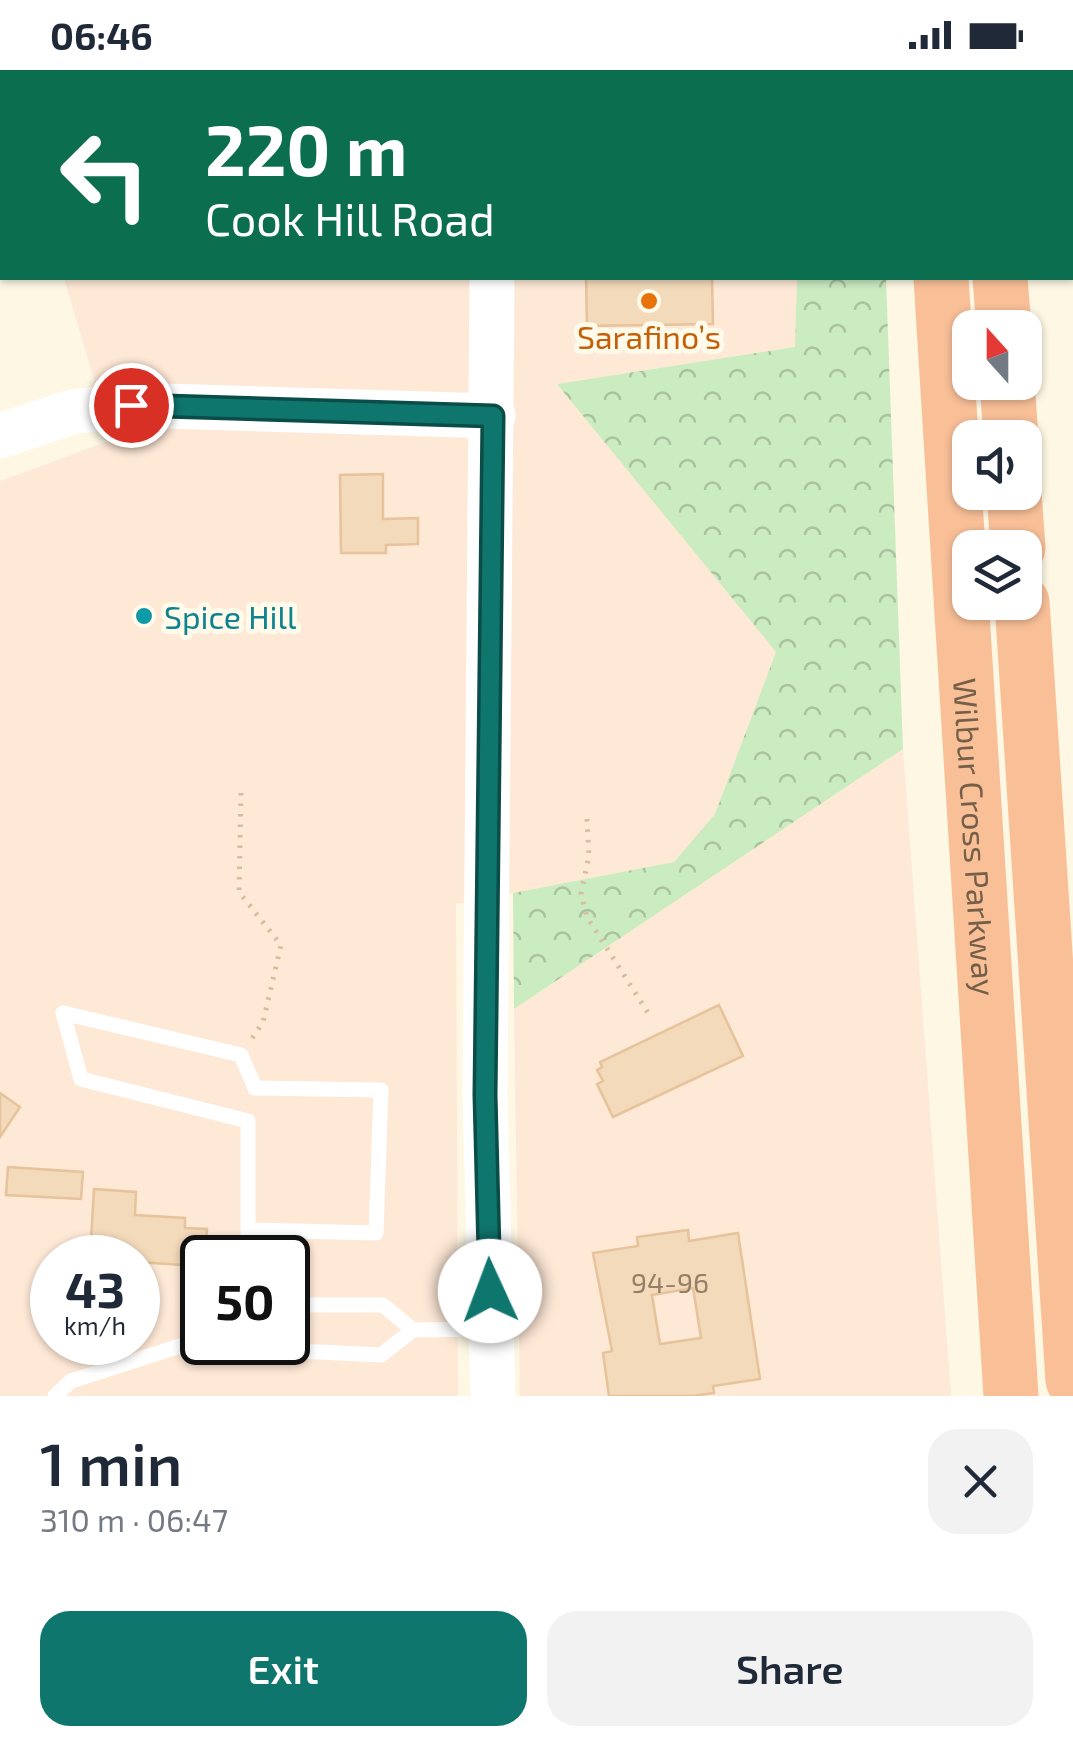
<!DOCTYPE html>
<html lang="en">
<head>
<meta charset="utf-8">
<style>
  body { margin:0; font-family:"Exo 2",sans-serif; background:#f2f2f3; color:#1f2937; height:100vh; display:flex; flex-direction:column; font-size:38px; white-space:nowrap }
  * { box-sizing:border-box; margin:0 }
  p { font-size:32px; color:#747a83 }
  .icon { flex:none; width:55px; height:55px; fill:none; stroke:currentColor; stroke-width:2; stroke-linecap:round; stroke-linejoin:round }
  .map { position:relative; height:1326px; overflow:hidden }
  .side { display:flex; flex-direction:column; background:#fff; flex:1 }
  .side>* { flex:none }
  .hud { position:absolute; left:0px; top:0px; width:1075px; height:210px; box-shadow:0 2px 8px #0004; background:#0b6e4f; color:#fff; overflow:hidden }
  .needle { width:65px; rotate:339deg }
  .tools { position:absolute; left:952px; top:240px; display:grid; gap:20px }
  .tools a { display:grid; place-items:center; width:90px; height:90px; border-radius:20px; background:#fff; box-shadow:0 2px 8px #0004; font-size:50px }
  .speed { position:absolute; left:30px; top:1165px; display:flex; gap:20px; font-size:50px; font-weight:700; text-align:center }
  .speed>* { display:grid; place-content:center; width:130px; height:130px; border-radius:50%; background:#fff; box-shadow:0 2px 8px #0004; line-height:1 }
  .speed small { font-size:25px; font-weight:400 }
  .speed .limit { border:5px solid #111; border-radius:15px; background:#fff; color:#111 }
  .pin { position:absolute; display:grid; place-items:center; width:85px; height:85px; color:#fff; margin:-42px; border:5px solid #fff; border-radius:50%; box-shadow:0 2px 10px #0007 }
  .me { position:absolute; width:110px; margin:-55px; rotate:358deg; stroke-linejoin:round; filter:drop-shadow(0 0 8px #0008) }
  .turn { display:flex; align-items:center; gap:35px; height:210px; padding:0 40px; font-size:45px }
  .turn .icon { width:130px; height:130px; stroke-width:2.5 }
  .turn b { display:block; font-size:70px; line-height:85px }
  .round { display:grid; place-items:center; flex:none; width:105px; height:105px; border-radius:30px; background:#f2f2f3 }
  .headline { display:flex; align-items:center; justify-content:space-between; height:170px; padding:0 40px }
  h1 { font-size:60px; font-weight:600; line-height:75px }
  .button { display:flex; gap:20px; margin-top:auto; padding:20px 40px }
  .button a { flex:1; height:115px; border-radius:30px; background:#0f766e; color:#fff; font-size:40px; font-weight:600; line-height:115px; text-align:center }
  .button a+a { background:#f2f2f3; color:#1f2937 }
  .status { display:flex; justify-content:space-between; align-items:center; height:70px; padding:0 50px; background:#fff; direction:ltr }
  .status svg { height:28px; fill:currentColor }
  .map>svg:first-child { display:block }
</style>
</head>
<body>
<div class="status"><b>06:46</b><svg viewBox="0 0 49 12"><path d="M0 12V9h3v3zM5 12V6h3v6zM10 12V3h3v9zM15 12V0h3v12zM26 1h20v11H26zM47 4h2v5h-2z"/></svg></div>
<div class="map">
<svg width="1073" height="1326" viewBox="0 0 1073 1326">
  <defs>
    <pattern id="forest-crowns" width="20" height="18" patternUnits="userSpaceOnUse" patternTransform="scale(2.5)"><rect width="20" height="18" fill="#cbebc1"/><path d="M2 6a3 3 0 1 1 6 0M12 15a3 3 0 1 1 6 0" fill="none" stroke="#a9c29f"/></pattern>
  </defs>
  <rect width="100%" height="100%" fill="#fdf7e3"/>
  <g fill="#fee8d6" fill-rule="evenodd">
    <rect x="63" y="0" width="816" height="2"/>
    <path d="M64,208H797L795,277L557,314L776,582L715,744L674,792L456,834L458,1326H0V411L112,370ZM52,1188H138V1272H52ZM202,1188H288V1272H202Z"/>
    <path d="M903,679L951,1326H520L514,939Z"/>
  </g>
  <path fill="url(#forest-crowns)" d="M797,208H886L903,679L514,939L513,823L674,792L715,744L776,582L557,314L795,277Z"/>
  <g fill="#f3daba" stroke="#e6c39a" stroke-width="2.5" fill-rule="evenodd">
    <rect x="610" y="0" width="140" height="2"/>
    <path d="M586,208H712L713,254L587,256Z"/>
    <path d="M383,404V449L418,448V474L386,475V483H341L340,405Z"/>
    <path d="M719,935L743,986L613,1047L597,1014L603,1011L597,1000L602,997L600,992Z"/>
    <path d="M0,1023L20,1037L0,1067Z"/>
    <path d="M8,1097L83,1102L81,1129L6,1125Z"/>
    <path d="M94,1119L136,1122L135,1145L185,1148V1158L207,1159L205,1186L183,1184L182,1195L138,1192V1188H90Z"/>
    <path d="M688,1160L689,1171L738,1163L760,1309L713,1316L714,1323L693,1326H609L603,1283L612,1281L593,1183L638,1176L637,1167ZM693,1218L701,1268L660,1274L652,1225Z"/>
  </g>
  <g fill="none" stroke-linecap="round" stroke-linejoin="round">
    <g stroke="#d8bd9d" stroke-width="5" stroke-dasharray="2.5 8" stroke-linecap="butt">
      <path d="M241,723L239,822L281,875L263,952L251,970"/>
      <path d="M587,749L589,786L581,824L587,847L650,946"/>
    </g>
    <g stroke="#fff" stroke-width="15">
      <path d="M248,1188V1051L81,1009L63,943L241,985L255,1018L381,1020L376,1163L249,1160"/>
      <path d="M288,1245L297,1235H383L413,1260"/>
      <path d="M288,1269L298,1281L381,1285L413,1260L489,1259"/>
      <path d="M55,1326L71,1311L202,1269"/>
    </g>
    <g stroke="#fff" stroke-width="45">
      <path d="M491,0V2"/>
      <path d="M492,208L485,1025L493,1326"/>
      <path d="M0,366L72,342L131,335L493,346"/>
    </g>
    <g stroke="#f9c098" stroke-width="55">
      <path d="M927,0L928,2"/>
      <path d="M987,0V2"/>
      <path id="s1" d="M941,208L1011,1326"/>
      <path d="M1000,208L1004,258"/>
      <path d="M1007,312L1011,368"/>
      <path d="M1014,422L1018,478"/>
      <path d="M1022,532L1073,1310"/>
    </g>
  </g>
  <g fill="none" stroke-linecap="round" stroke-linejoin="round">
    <defs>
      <path id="route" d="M131,335L493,346L485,1025L490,1221"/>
    </defs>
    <use href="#route" stroke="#0a4d48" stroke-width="25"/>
    <use href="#route" stroke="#0f766e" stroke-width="18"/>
  </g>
  <circle fill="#e8710a" stroke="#fffaea" stroke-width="4" cx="649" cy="231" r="10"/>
  <circle fill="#0f9aa8" stroke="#fffaea" stroke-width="4" cx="144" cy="546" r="10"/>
  <g text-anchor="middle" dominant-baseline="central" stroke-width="10" stroke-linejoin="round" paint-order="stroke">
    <g font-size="28" fill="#957e64">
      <text x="670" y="1212">94-96</text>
    </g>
    <g font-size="32" fill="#c56008" stroke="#fffaea">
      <text x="649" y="266">Sarafino’s</text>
    </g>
    <g font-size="32" fill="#0d838f" stroke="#fffaea" text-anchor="start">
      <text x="164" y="546">Spice Hill</text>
    </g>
    <g font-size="32" fill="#765f48" stroke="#fffaea">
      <text stroke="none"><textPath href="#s1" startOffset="560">Wilbur Cross Parkway</textPath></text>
    </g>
  </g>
</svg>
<div class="tools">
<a><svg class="needle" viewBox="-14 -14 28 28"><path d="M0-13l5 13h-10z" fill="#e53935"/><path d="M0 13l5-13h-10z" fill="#747a83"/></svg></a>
<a><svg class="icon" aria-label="sound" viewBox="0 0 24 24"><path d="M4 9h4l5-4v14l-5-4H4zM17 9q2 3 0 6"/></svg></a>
<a><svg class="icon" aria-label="layers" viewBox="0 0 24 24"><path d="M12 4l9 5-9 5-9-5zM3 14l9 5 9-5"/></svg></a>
</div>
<div class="speed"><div>43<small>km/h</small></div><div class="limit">50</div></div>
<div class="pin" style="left:131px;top:335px;background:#d93025"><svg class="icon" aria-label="arrive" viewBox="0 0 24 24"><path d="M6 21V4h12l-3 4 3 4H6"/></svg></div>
<svg class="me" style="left:490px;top:1221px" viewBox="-20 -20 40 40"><circle r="19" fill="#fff"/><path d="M0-13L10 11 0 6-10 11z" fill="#0f766e"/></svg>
<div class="hud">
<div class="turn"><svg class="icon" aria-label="left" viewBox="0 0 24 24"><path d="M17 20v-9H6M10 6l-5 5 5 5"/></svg><div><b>220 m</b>Cook Hill Road</div></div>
</div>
</div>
<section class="side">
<div class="headline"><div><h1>1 min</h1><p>310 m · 06:47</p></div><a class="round"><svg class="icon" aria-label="close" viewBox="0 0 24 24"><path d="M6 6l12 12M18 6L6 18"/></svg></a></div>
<div class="button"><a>Exit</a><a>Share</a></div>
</section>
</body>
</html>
